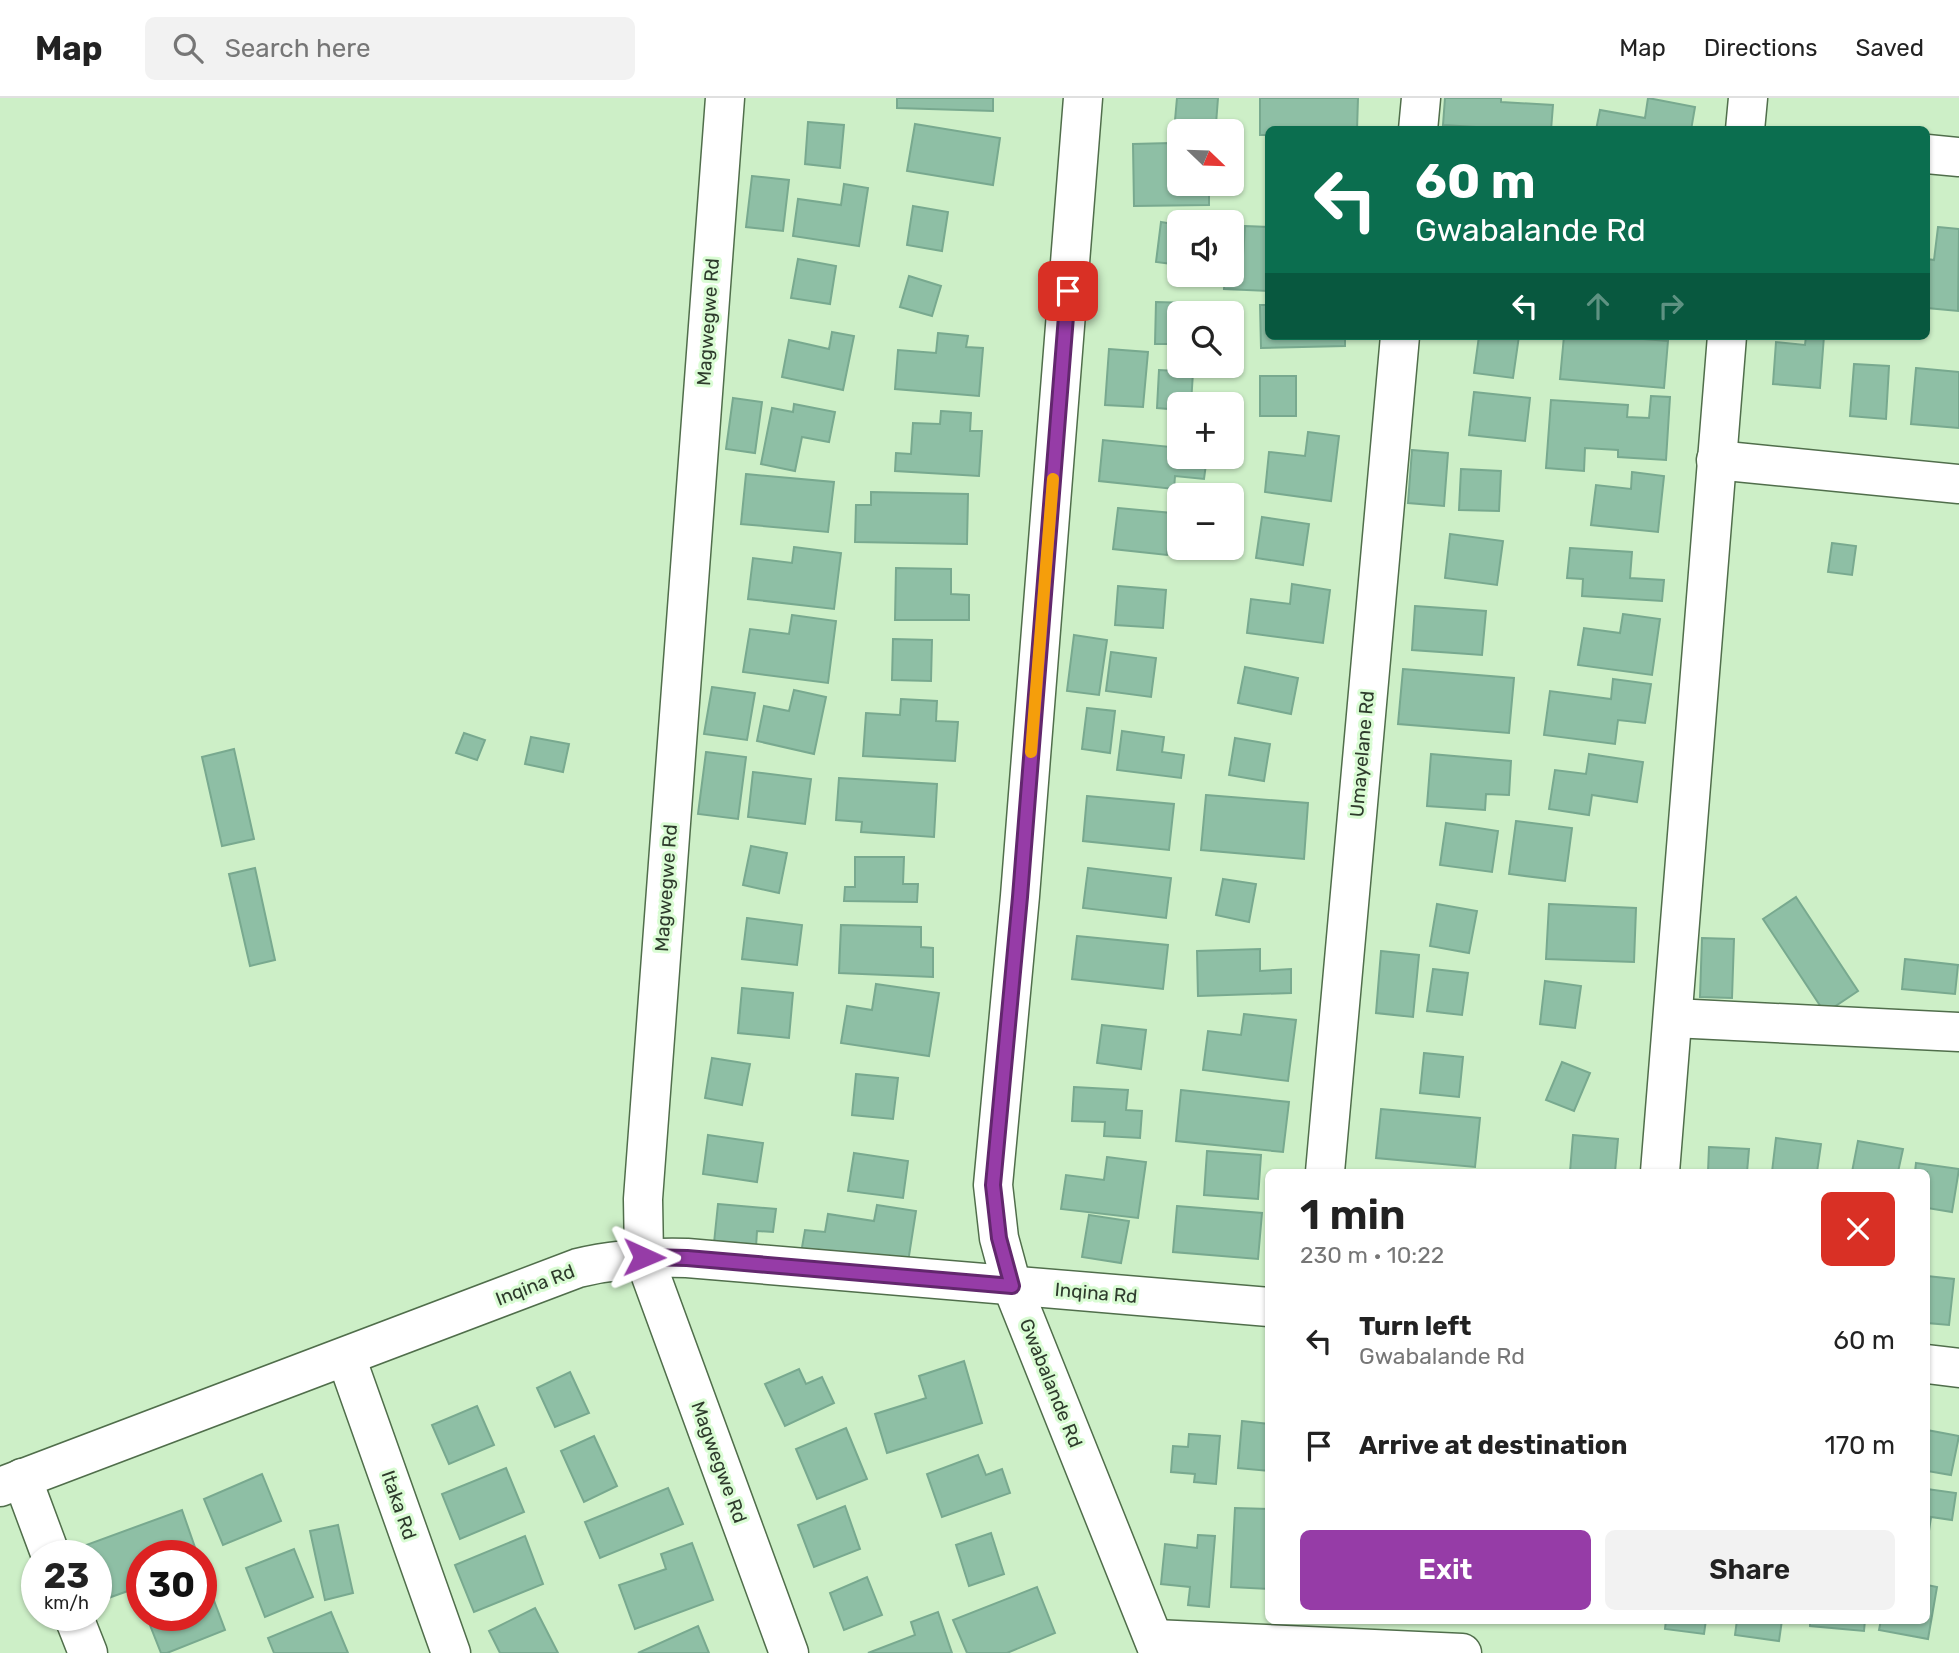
<!DOCTYPE html>
<html lang="en">
<head>
<meta charset="utf-8">
<style>
  body { margin:0; font-family:Rubik,sans-serif; background:#f2f2f2; color:#222; height:100vh; display:flex; flex-direction:column; font-size:26px; white-space:nowrap }
  * { box-sizing:border-box; margin:0 }
  p { font-size:23px; color:#767676 }
  .icon { flex:none; width:38px; height:38px; fill:none; stroke:currentColor; stroke-width:2; stroke-linecap:round; stroke-linejoin:round }
  .map { position:relative; flex:1; overflow:hidden }
  .sheet { position:absolute; left:1265px; top:1071px; width:665px; height:455px; display:flex; flex-direction:column; background:#fff; border-radius:10px; box-shadow:0 2px 5px #0004 }
  .sheet>* { flex:none }
  .guide { position:absolute; left:1265px; top:28px; width:665px; height:214px; border-radius:10px; box-shadow:0 2px 5px #0004; background:#0b6e4f; color:#fff; overflow:hidden }
  .needle { width:46px; rotate:113deg }
  .buttons { position:absolute; left:1167px; top:21px; display:grid; gap:14px }
  .buttons a { display:grid; place-items:center; width:77px; height:77px; border-radius:10px; background:#fff; box-shadow:0 2px 5px #0004; font-size:35px }
  .speed { position:absolute; left:21px; top:1442px; display:flex; gap:14px; font-size:35px; font-weight:700; text-align:center }
  .speed>* { display:grid; place-content:center; width:91px; height:91px; border-radius:50%; background:#fff; box-shadow:0 2px 5px #0004; line-height:1 }
  .speed small { font-size:18px; font-weight:400 }
  .speed .limit { border:10px solid #d22; background:#fff; color:#111 }
  .pin { position:absolute; display:grid; place-items:center; width:60px; height:60px; color:#fff; margin:-30px; border-radius:14px; box-shadow:0 4px 10px #0006 }
  .me { position:absolute; width:77px; margin:-38px; rotate:91deg; stroke-linejoin:round; filter:drop-shadow(0 0 5px #0008) }
  .turn { display:flex; align-items:center; gap:24px; height:147px; padding:0 35px; font-size:32px }
  .turn .icon { width:91px; height:91px; stroke-width:2.5 }
  .turn b { display:block; font-size:49px; line-height:60px }
  .lanes { display:flex; align-items:center; height:66px; padding:0 35px; background:#0003; justify-content:center; gap:35px; direction:ltr }
  .lanes .off { opacity:.35 }
  .round { display:grid; place-items:center; flex:none; width:74px; height:74px; border-radius:10px; background:#f2f2f2 }
  .overview { display:flex; align-items:center; justify-content:space-between; height:119px; padding:0 35px }
  h1 { font-size:42px; font-weight:600; line-height:52px }
  .cta { display:flex; gap:14px; margin-top:auto; padding:14px 35px }
  .cta a { flex:1; height:80px; border-radius:10px; background:#963ca7; color:#fff; font-size:28px; font-weight:600; line-height:80px; text-align:center }
  .cta a+a { background:#f2f2f2; color:#222 }
  ul { padding:0; list-style:none }
  li { display:flex; align-items:center; gap:21px; height:105px; padding:0 35px }
  li div { flex:1 }
  li b { display:block; font-size:26px }
  li em { font-style:normal }
  header { display:flex; align-items:center; gap:42px; box-sizing:border-box; height:98px; padding:0 35px; background:#fff; border-bottom:2px solid #e0e0e0 }
  header strong { font-size:33px }
  nav { display:flex; gap:38px; margin-inline-start:auto; font-size:24px }
  .search { width:490px; height:63px; background:#f2f2f2; display:flex; align-items:center; gap:18px; box-sizing:border-box; padding:0 24px; border-radius:10px; color:#767676; font-size:26px }
  .map>svg:first-child { display:block }
</style>
</head>
<body>
<header>
<strong>Map</strong>
<div class="search"><svg class="icon" aria-label="search" viewBox="0 0 24 24"><circle cx="10" cy="10" r="6"/><path d="M15 15l6 6"/></svg>Search here</div>
<nav><a>Map</a><a>Directions</a><a>Saved</a></nav>
</header>
<div class="map">
<svg width="1959" height="1555" viewBox="0 0 1959 1555">
  <rect width="100%" height="100%" fill="#cdefc7"/>
  <g fill="#8ebfa5" stroke="#78a98f" stroke-width="2">
    <path d="M897,0H993V13L897,10Z"/>
    <path d="M1177,0H1218L1216,26L1175,22Z"/>
    <path d="M1260,0H1358L1357,32H1269V37H1260Z"/>
    <path d="M1445,0H1501V4L1553,7L1551,32H1475V29L1443,27Z"/>
    <path d="M1648,0L1695,9L1691,32H1596L1600,12L1645,20Z"/>
    <path d="M808,24L844,27L840,70L805,66Z"/>
    <path d="M915,26L1000,40L993,87L907,73Z"/>
    <path d="M1170,45L1171,58H1180V86H1209V107L1134,108L1133,46Z"/>
    <path d="M752,78L789,82L783,133L746,129Z"/>
    <path d="M844,86L868,90L859,148L793,138L798,101L841,107Z"/>
    <path d="M913,108L948,114L942,153L907,147Z"/>
    <path d="M1161,124L1180,127V167L1156,164Z"/>
    <path d="M1245,128L1269,129V193L1224,191L1225,177H1232V173L1242,174Z"/>
    <path d="M1938,129L1959,131L1958,213L1927,210V161L1934,162Z"/>
    <path d="M798,161L836,168L830,206L791,200Z"/>
    <path d="M909,178L941,188L932,218L900,209Z"/>
    <path d="M1156,204L1190,205V215H1180V246H1155Z"/>
    <path d="M1260,207H1269V238H1345V248L1261,250Z"/>
    <path d="M832,234L854,238L843,292L782,279L789,242L829,251Z"/>
    <path d="M938,235L968,238L966,249L983,250L979,298L895,291L898,252L936,255Z"/>
    <path d="M1479,238H1519L1513,280L1474,275Z"/>
    <path d="M1564,238H1606L1668,243L1664,290L1560,281Z"/>
    <path d="M1806,238H1824L1820,290L1773,286L1776,244L1805,247Z"/>
    <path d="M1109,251L1148,254L1143,309L1105,307Z"/>
    <path d="M1854,266L1889,268L1886,321L1850,318Z"/>
    <path d="M1916,270L1959,274V330L1911,326Z"/>
    <path d="M1159,272L1193,274L1191,306H1180V312L1157,310Z"/>
    <rect x="1260" y="278" width="36" height="40"/>
    <path d="M1474,294L1530,300L1525,343L1469,337Z"/>
    <path d="M1651,298L1670,299L1666,362L1618,359V352L1585,350L1584,373L1546,370L1551,302L1628,307L1627,319L1649,320Z"/>
    <path d="M733,300L762,304L755,355L726,351Z"/>
    <path d="M794,306L835,314L829,344L802,339L795,373L761,366L772,310L793,314Z"/>
    <path d="M941,313L971,315L970,333H982L979,378L895,373L896,355L911,356L913,325L940,326Z"/>
    <path d="M1173,323L1180,324V359H1207L1204,381L1175,378L1174,391L1099,383L1103,342L1170,349Z"/>
    <path d="M1308,334L1339,338L1331,403L1265,394L1269,354L1305,358Z"/>
    <path d="M1412,352L1448,355L1444,408L1408,405Z"/>
    <path d="M1461,371L1501,373L1499,413L1459,412Z"/>
    <path d="M1632,374L1664,378L1658,434L1591,427L1596,387L1631,391Z"/>
    <path d="M746,376L834,384L828,434L741,426Z"/>
    <path d="M871,394L968,396L967,446L855,444L856,407H871Z"/>
    <path d="M1118,410L1172,415L1167,457L1113,451Z"/>
    <path d="M1262,419L1309,426L1303,467L1256,460Z"/>
    <path d="M1450,436L1503,443L1497,487L1445,480Z"/>
    <path d="M1832,445L1856,448L1852,477L1828,474Z"/>
    <path d="M794,449L841,455L834,511L748,501L753,460L792,465Z"/>
    <path d="M1570,450L1632,454L1630,480L1664,482L1662,503L1582,498L1583,481L1567,480Z"/>
    <path d="M896,470L951,471V496L969,497V522H895Z"/>
    <path d="M1292,486L1330,492L1323,545L1247,535L1251,501L1290,506Z"/>
    <path d="M1118,488L1166,492L1163,530L1115,527Z"/>
    <path d="M1415,508L1486,513L1482,557L1412,552Z"/>
    <path d="M1623,516L1660,521L1652,577L1578,567L1584,530L1620,535Z"/>
    <path d="M792,517L836,523L828,585L743,574L750,531L789,536Z"/>
    <path d="M1074,537L1107,542L1099,597L1067,593Z"/>
    <path d="M893,541L932,542L931,583L892,582Z"/>
    <path d="M1111,554L1156,560L1151,599L1106,593Z"/>
    <path d="M1245,569L1298,580L1291,616L1238,605Z"/>
    <path d="M1403,571L1514,580L1509,635L1398,626Z"/>
    <path d="M1613,581L1651,586L1645,625L1618,622L1615,646L1544,637L1550,593L1611,601Z"/>
    <path d="M712,589L755,595L747,642L704,636Z"/>
    <path d="M794,592L826,599L814,656L757,643L764,608L789,613Z"/>
    <path d="M901,601L937,603L936,623L958,624L955,663L863,658L866,615L900,617Z"/>
    <path d="M1087,610L1115,613L1110,655L1082,651Z"/>
    <path d="M1122,633L1164,639L1162,654L1184,657L1181,680L1117,672Z"/>
    <path d="M464,635L485,642L477,662L456,655Z"/>
    <path d="M531,639L569,646L563,674L525,666Z"/>
    <path d="M1235,640L1270,646L1264,683L1229,677Z"/>
    <path d="M234,651L254,741L222,748L202,659Z"/>
    <path d="M706,654L746,659L738,721L698,716Z"/>
    <path d="M1431,656L1511,663L1509,697L1486,696L1485,712L1427,708Z"/>
    <path d="M1589,656L1643,664L1637,704L1592,697L1589,717L1549,711L1555,672L1586,676Z"/>
    <path d="M753,674L811,681L805,726L748,719Z"/>
    <path d="M839,680L937,686L934,739L861,734L862,724L836,722Z"/>
    <path d="M1206,697L1308,705L1304,761L1201,752Z"/>
    <path d="M1087,698L1174,706L1169,752L1083,743Z"/>
    <path d="M1516,723L1572,730L1565,783L1509,776Z"/>
    <path d="M1446,725L1498,733L1492,774L1440,767Z"/>
    <path d="M751,748L787,755L779,795L743,787Z"/>
    <path d="M855,759H904L903,786H918L917,804L844,803L845,789H855Z"/>
    <path d="M255,770L275,862L250,868L229,776Z"/>
    <path d="M1088,770L1171,780L1166,820L1083,810Z"/>
    <path d="M1223,781L1256,786L1249,824L1216,817Z"/>
    <path d="M1796,799L1858,893L1825,915L1763,821Z"/>
    <path d="M1437,806L1477,813L1469,855L1430,848Z"/>
    <path d="M1549,806L1636,810L1634,864L1546,861Z"/>
    <path d="M747,820L802,827L797,867L742,861Z"/>
    <path d="M841,827L921,829V849L933,850V879L839,875Z"/>
    <path d="M1077,838L1168,847L1163,891L1072,881Z"/>
    <path d="M1702,840L1734,841L1732,900L1700,899Z"/>
    <path d="M1260,851V873L1291,871V895L1198,898L1197,853Z"/>
    <path d="M1381,853L1419,857L1413,919L1376,915Z"/>
    <path d="M1905,861L1958,867L1955,896L1902,891Z"/>
    <path d="M1433,871L1468,875L1462,917L1427,913Z"/>
    <path d="M1545,883L1581,888L1575,930L1540,926Z"/>
    <path d="M876,886L939,895L929,958L841,945L847,908L872,912Z"/>
    <path d="M742,890L793,895L789,940L738,935Z"/>
    <path d="M1244,916L1296,922L1288,983L1203,972L1208,933L1241,937Z"/>
    <path d="M1102,927L1146,932L1141,971L1097,965Z"/>
    <path d="M1424,955L1463,959L1459,999L1420,995Z"/>
    <path d="M712,960L750,966L742,1007L705,1000Z"/>
    <path d="M1562,964L1590,975L1574,1013L1546,1002Z"/>
    <path d="M856,976L898,980L893,1021L852,1017Z"/>
    <path d="M1074,989L1128,992L1126,1012L1142,1013L1140,1040L1104,1038L1105,1024L1072,1023Z"/>
    <path d="M1181,992L1289,1004L1283,1054L1176,1043Z"/>
    <path d="M1381,1011L1480,1020L1475,1069L1376,1060Z"/>
    <path d="M708,1037L763,1045L757,1084L703,1076Z"/>
    <path d="M1573,1037L1618,1041L1615,1074H1570Z"/>
    <path d="M1776,1040L1821,1046L1817,1074H1772Z"/>
    <path d="M1858,1043L1903,1051L1898,1074H1852Z"/>
    <path d="M1709,1049L1749,1051L1747,1074H1708Z"/>
    <path d="M1207,1053L1261,1057L1258,1101L1204,1097Z"/>
    <path d="M854,1055L908,1063L903,1100L848,1093Z"/>
    <path d="M1107,1059L1146,1064L1138,1120L1061,1111L1066,1077L1104,1082Z"/>
    <path d="M1916,1065L1959,1071L1952,1114L1927,1110V1074H1915Z"/>
    <path d="M718,1106L776,1111L773,1134L757,1133L756,1149L714,1145Z"/>
    <path d="M877,1107L916,1113L906,1177L800,1161L805,1132L825,1134L828,1116L874,1123Z"/>
    <path d="M1177,1108L1262,1115L1258,1161L1173,1154Z"/>
    <path d="M1089,1117L1129,1123L1121,1165L1082,1159Z"/>
    <path d="M1927,1178L1954,1181L1949,1227L1927,1225Z"/>
    <path d="M964,1263L982,1325L887,1355L875,1316L926,1300L919,1278Z"/>
    <path d="M799,1271L806,1286L822,1279L834,1305L785,1328L765,1286Z"/>
    <path d="M570,1274L589,1315L555,1329L537,1290Z"/>
    <path d="M477,1308L494,1347L449,1366L432,1327Z"/>
    <path d="M1242,1323L1269,1326V1373L1238,1370Z"/>
    <path d="M846,1330L867,1381L817,1401L796,1351Z"/>
    <path d="M1927,1332L1959,1338L1951,1377L1927,1373Z"/>
    <path d="M1189,1336L1220,1338L1216,1386L1194,1384L1195,1376L1171,1374L1173,1348L1188,1349Z"/>
    <path d="M594,1338L617,1388L584,1404L561,1353Z"/>
    <path d="M978,1357L986,1377L1002,1371L1010,1395L942,1419L927,1376Z"/>
    <path d="M506,1370L524,1414L460,1441L442,1396Z"/>
    <path d="M262,1376L281,1423L223,1447L204,1401Z"/>
    <path d="M668,1390L683,1426L600,1460L585,1424Z"/>
    <path d="M1927,1391L1956,1395L1952,1422L1931,1419L1929,1433H1927Z"/>
    <path d="M845,1408L860,1451L814,1469L798,1427Z"/>
    <path d="M1235,1410L1269,1411V1491L1231,1489Z"/>
    <path d="M182,1412L198,1458H142V1488L97,1504L96,1458H81L78,1450Z"/>
    <path d="M338,1427L353,1495L325,1502L310,1433Z"/>
    <path d="M991,1435L1004,1476L969,1488L956,1447Z"/>
    <path d="M1198,1437L1215,1438L1209,1509L1188,1507L1190,1489L1161,1486L1165,1446L1197,1450Z"/>
    <path d="M525,1438L543,1486L474,1514L455,1467Z"/>
    <path d="M692,1445L713,1502L635,1531L619,1487L666,1471L661,1456Z"/>
    <path d="M294,1451L313,1499L265,1519L246,1470Z"/>
    <path d="M867,1479L882,1517L844,1532L830,1495Z"/>
    <path d="M207,1484L225,1532L167,1555H161L146,1517H201V1486Z"/>
    <path d="M1927,1487L1937,1489L1928,1541L1879,1532L1881,1522H1927Z"/>
    <path d="M1037,1489L1055,1535L1007,1555H967L953,1522Z"/>
    <path d="M535,1510L558,1555H500L489,1533Z"/>
    <path d="M331,1514L348,1555H274L268,1540Z"/>
    <path d="M938,1514L952,1555H868L915,1537L911,1524Z"/>
    <path d="M1666,1522H1706L1704,1536L1665,1531Z"/>
    <path d="M1737,1522H1782L1779,1543L1735,1537Z"/>
    <path d="M1810,1522H1865L1864,1533L1810,1528Z"/>
    <path d="M698,1528L709,1555H638Z"/>
  </g>
  <g fill="none" stroke-linecap="round" stroke-linejoin="round">
    <defs>
      <g id="street">
        <path d="M725,0L643,1101L644,1159L789,1555"/>
        <path d="M1083,0L1020,798L993,1087L999,1140L1012,1188L1159,1555"/>
        <path d="M1418,32L1421,0"/>
        <path d="M1745,32L1748,0"/>
        <path d="M1927,56L1959,59"/>
        <path d="M1716,362L1959,386"/>
        <path d="M1673,920L1959,934"/>
        <path d="M1325,1074L1400,238"/>
        <path d="M1660,1074L1727,238"/>
        <path d="M346,1259L451,1555"/>
        <path d="M1927,1266L1959,1270"/>
        <path d="M22,1380L51,1458"/>
        <path d="M0,1389L578,1170C615,1161 649,1159 687,1160L1269,1209"/>
        <path d="M73,1517L88,1555"/>
        <path d="M1154,1541L1462,1555"/>
      </g>
    </defs>
    <use href="#street" stroke="#506e4b" stroke-width="41"/>
    <use href="#street" stroke="#fff" stroke-width="38"/>
  </g>
  <g fill="none" stroke-linecap="round" stroke-linejoin="round">
    <defs>
      <path id="route" d="M644,1159L687,1160L1012,1188L999,1140L993,1087L1020,799L1068,193"/>
    </defs>
    <use href="#route" stroke="#62276d" stroke-width="18"/>
    <use href="#route" stroke="#963ca7" stroke-width="12"/>
    <path stroke="#f59e0b" stroke-width="12" d="M1031,654L1053,381"/>
  </g>
  <g text-anchor="middle" dominant-baseline="central" stroke-width="6" stroke-linejoin="round" paint-order="stroke">
    <g font-size="19" fill="#2e3b2c" stroke="#dafcd4">
      <text transform="translate(708 224) rotate(-86)">Magwegwe Rd</text>
      <text transform="translate(1362 656) rotate(-85)">Umayelane Rd</text>
      <text transform="translate(666 790) rotate(-86)">Magwegwe Rd</text>
      <text transform="translate(535 1187) rotate(-21)">Inqina Rd</text>
      <text transform="translate(1096 1195) rotate(5)">Inqina Rd</text>
      <text transform="translate(1051 1285) rotate(68)">Gwabalande Rd</text>
      <text transform="translate(719 1364) rotate(70)">Magwegwe Rd</text>
      <text transform="translate(399 1407) rotate(71)">Itaka Rd</text>
    </g>
  </g>
</svg>
<div class="buttons">
<a><svg class="needle" viewBox="-14 -14 28 28"><path d="M0-13l5 13h-10z" fill="#e53935"/><path d="M0 13l5-13h-10z" fill="#767676"/></svg></a>
<a><svg class="icon" aria-label="sound" viewBox="0 0 24 24"><path d="M4 9h4l5-4v14l-5-4H4zM17 9q2 3 0 6"/></svg></a>
<a><svg class="icon" aria-label="search" viewBox="0 0 24 24"><circle cx="10" cy="10" r="6"/><path d="M15 15l6 6"/></svg></a>
<a>+</a>
<a>−</a>
</div>
<div class="speed"><div>23<small>km/h</small></div><div class="limit">30</div></div>
<div class="pin" style="left:1068px;top:193px;background:#d93025"><svg class="icon" aria-label="arrive" viewBox="0 0 24 24"><path d="M6 21V4h12l-3 4 3 4H6"/></svg></div>
<svg class="me" style="left:644px;top:1159px" viewBox="-20 -20 40 40"><path d="M0-17L14 15 0 8-14 15z" fill="#963ca7" stroke="#fff" stroke-width="4"/></svg>
<div class="guide">
<div class="turn"><svg class="icon" aria-label="left" viewBox="0 0 24 24"><path d="M17 20v-9H6M10 6l-5 5 5 5"/></svg><div><b>60 m</b>Gwabalande Rd</div></div>
<div class="lanes"><svg class="icon" aria-label="left" viewBox="0 0 24 24"><path d="M17 20v-9H6M10 6l-5 5 5 5"/></svg><svg class="icon off" aria-label="ahead" viewBox="0 0 24 24"><path d="M12 20V5M6 11l6-6 6 6"/></svg><svg class="icon off" aria-label="right" viewBox="0 0 24 24"><path d="M7 20v-9h11M14 6l5 5-5 5"/></svg></div>
</div>
<section class="sheet">
<div class="overview"><div><h1>1 min</h1><p>230 m · 10:22</p></div><a class="round" style="background:#d93025;color:#fff"><svg class="icon" aria-label="close" viewBox="0 0 24 24"><path d="M6 6l12 12M18 6L6 18"/></svg></a></div>
<ul>
<li><svg class="icon" aria-label="left" viewBox="0 0 24 24"><path d="M17 20v-9H6M10 6l-5 5 5 5"/></svg><div><b>Turn left</b><p>Gwabalande Rd</p></div><em>60 m</em></li>
<li><svg class="icon" aria-label="arrive" viewBox="0 0 24 24"><path d="M6 21V4h12l-3 4 3 4H6"/></svg><div><b>Arrive at destination</b></div><em>170 m</em></li>
</ul>
<div class="cta"><a>Exit</a><a>Share</a></div>
</section>
</div>
</body>
</html>
